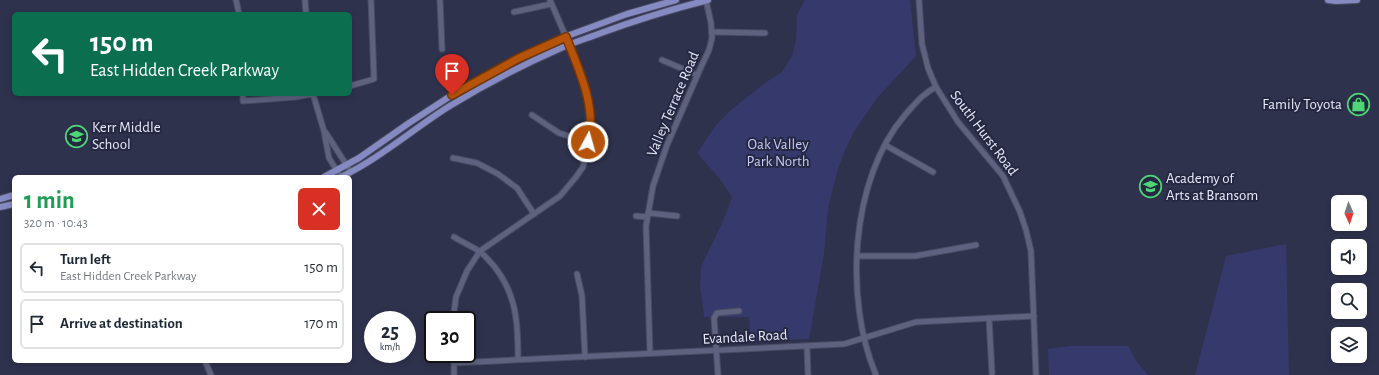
<!DOCTYPE html>
<html lang="en">
<head>
<meta charset="utf-8">
<style>
  body { margin:0; font-family:"Alegreya Sans",sans-serif; background:#f6f6f7; color:#1f2937; height:100vh; display:flex; flex-direction:column; font-size:15px; white-space:nowrap }
  * { box-sizing:border-box; margin:0 }
  p { font-size:13px; color:#747a83 }
  .icon { flex:none; width:22px; height:22px; fill:none; stroke:currentColor; stroke-width:2; stroke-linecap:round; stroke-linejoin:round }
  .map { position:relative; flex:1; overflow:hidden }
  .panel { position:absolute; left:12px; top:175px; width:340px; height:188px; display:flex; flex-direction:column; background:#fff; border-radius:6px; box-shadow:0 2px 6px #0003 }
  .panel>* { flex:none }
  .banner { position:absolute; left:12px; top:12px; width:340px; height:84px; border-radius:6px; box-shadow:0 2px 6px #0003; background:#0b6e4f; color:#fff; overflow:hidden }
  .needle { width:26px; rotate:177deg }
  .controls { position:absolute; left:1331px; top:195px; display:grid; gap:8px }
  .controls a { display:grid; place-items:center; width:36px; height:36px; border-radius:6px; background:#fff; box-shadow:0 2px 6px #0003; font-size:20px }
  .speed { position:absolute; left:364px; top:311px; display:flex; gap:8px; font-size:20px; font-weight:700; text-align:center }
  .speed>* { display:grid; place-content:center; width:52px; height:52px; border-radius:50%; background:#fff; box-shadow:0 2px 6px #0003; line-height:1 }
  .speed small { font-size:10px; font-weight:400 }
  .speed .limit { border:2px solid #111; border-radius:6px; background:#fff; color:#111 }
  .pin { position:absolute; display:grid; place-items:center; width:34px; height:34px; color:#fff; margin:-41px -17px; border-radius:50% 50% 50% 0; rotate:-45deg; box-shadow:0 0 4px #0007 }
  .pin .icon { rotate:45deg }
  .me { position:absolute; width:44px; margin:-22px; rotate:6deg; stroke-linejoin:round; filter:drop-shadow(0 0 3px #0008) }
  .turn { display:flex; align-items:center; gap:14px; height:84px; padding:0 12px; font-size:18px }
  .turn .icon { width:52px; height:52px; stroke-width:2.5 }
  .turn b { display:block; font-size:28px; line-height:34px }
  .round { display:grid; place-items:center; flex:none; width:42px; height:42px; border-radius:6px; background:#f6f6f7 }
  .summary { display:flex; align-items:center; justify-content:space-between; height:68px; padding:0 12px }
  h1 { font-size:24px; font-weight:700; line-height:30px; color:#1e9e55 }
  ul { padding:0; list-style:none }
  li { display:flex; align-items:center; gap:12px; height:50px; margin:0 8px 6px; padding:0 4px; border:2px solid #e0e1e3; border-radius:6px }
  li div { flex:1 }
  li b { display:block; font-size:15px }
  li em { font-style:normal }
  .map>svg:first-child { display:block }
</style>
</head>
<body>
<div class="map">
<svg width="1379" height="375" viewBox="0 0 1379 375">
  <rect width="100%" height="100%" fill="#2f324d"/>
  <g fill="#36396b">
    <path d="M805,0H910L916,56L877,98L855,130L845,150L838,169L828,208L824,254L809,339L751,341L749,317H704L700,284L701,267L724,219L732,197L720,179L697,153L716,125L731,110L765,83L782,72L792,56L796,40L797,15Z"/>
    <path d="M1286,244L1289,375H1195L1226,256Z"/>
    <path d="M1070,346H1128L1137,362L1148,375H1049L1048,349Z"/>
  </g>
  <g fill="none" stroke-linecap="round" stroke-linejoin="round">
    <defs>
      <g id="minor">
        <path d="M236,0L239,14"/>
        <path d="M305,0L306,14"/>
        <path d="M440,0L442,49"/>
        <path d="M919,0L922,44L928,68L936,87L958,122L1003,176L1020,212L1026,230L1031,251L1036,375"/>
        <path d="M514,12L551,4"/>
        <path d="M712,32L765,33"/>
        <path d="M662,60L697,75"/>
        <path d="M350,86L374,79L371,0"/>
        <path d="M243,94V101L296,97L312,94"/>
        <path d="M313,94L324,131L329,158L341,177"/>
        <path d="M532,115L559,133L588,142"/>
        <path d="M326,133L351,172"/>
        <path d="M885,145L933,172"/>
        <path d="M453,158L477,163L498,174L517,188L534,214"/>
        <path d="M648,213L677,216"/>
        <path d="M636,216L647,217"/>
        <path d="M454,237C462,242 471,246 479,251C485,255 489,261 494,266C517,295 518,324 518,359"/>
        <path d="M857,256H915L976,245"/>
        <path d="M577,274L582,296L585,357"/>
        <path d="M989,318L992,373"/>
        <path d="M453,320L456,297L467,271L480,251L560,196L576,177L583,167L591,132L589,100L569,44L550,0"/>
        <path d="M807,346L808,375"/>
        <path d="M650,353L646,226L653,186L667,145L701,67L709,50L712,38L711,23L706,0"/>
        <path d="M454,354V375"/>
        <path d="M205,361L211,375"/>
        <path d="M454,363L844,344L916,322L1034,316"/>
        <path d="M718,375L714,318L717,313L739,311"/>
        <path d="M876,375C844,300 850,179 905,115C915,104 922,94 936,87"/>
      </g>
      <g id="major">
        <path d="M1328,0L1336,1L1357,0"/>
        <path d="M324,177L359,158L409,123L452,95L519,58L559,39L627,14L676,0"/>
        <path d="M341,177C380,158 412,130 448,107C484,85 522,65 561,48C574,42 588,38 601,33C636,20 672,9 708,0"/>
        <path d="M0,199L14,195"/>
        <path d="M0,207L14,204"/>
      </g>
    </defs>
    <use href="#minor" stroke="#494c62" stroke-width="7"/>
    <use href="#major" stroke="#494c62" stroke-width="8"/>
    <use href="#minor" stroke="#5e627f" stroke-width="5"/>
    <use href="#major" stroke="#858bc2" stroke-width="6"/>
  </g>
  <g fill="none" stroke-linecap="round" stroke-linejoin="round">
    <defs>
      <path id="route" d="M452,95L519,58L566,37C579,70 597,107 588,142"/>
    </defs>
    <use href="#route" stroke="#753606" stroke-width="10"/>
    <use href="#route" stroke="#b45309" stroke-width="7"/>
  </g>
  <defs>
    <symbol id="shop-ring" viewBox="-11 -11 22 22"><circle r="9.5" fill="#262842" stroke="#4dd676" stroke-width="1.5"/><path d="M-5-2.5h2.3a2.7 3.5 0 0 1 5.4 0H5L5.5 6h-11ZM-1.5-2.5h3a1.5 2.3 0 0 0-3 0Z" fill="#4dd676"/></symbol>
    <symbol id="school-ring" viewBox="-11 -11 22 22"><circle r="9.5" fill="#262842" stroke="#4dd676" stroke-width="1.5"/><path d="M0-5L7-2L0 1L-7-2ZM-4 1L0 2.5L4 1V4Q0 6-4 4Z" fill="#4dd676"/></symbol>
  </defs>
  <g fill-rule="evenodd">
    <use href="#shop-ring" x="1346" y="92" width="25" height="25"/>
    <use href="#school-ring" x="64" y="124" width="25" height="25"/>
    <use href="#school-ring" x="1138" y="174" width="25" height="25"/>
  </g>
  <g text-anchor="middle" dominant-baseline="central" stroke-width="4" stroke-linejoin="round" paint-order="stroke">
    <g font-size="15" fill="#e6e9fa" stroke="#262842">
      <text transform="translate(673 104) rotate(-67)">Valley Terrace Road</text>
      <text transform="translate(984 133) rotate(53)">South Hurst Road</text>
      <text transform="translate(745 337) rotate(-3)">Evandale Road</text>
    </g>
    <g font-size="15" fill="#e6e9fa" stroke="#262842" text-anchor="start">
      <text x="1342" y="104" text-anchor="end">Family Toyota</text>
      <text x="92" y="127">Kerr Middle<tspan x="92" dy="17">School</tspan></text>
      <text x="1166" y="178">Academy of<tspan x="1166" dy="17">Arts at Bransom</tspan></text>
    </g>
    <g font-size="15" fill="#c5cbf5" stroke="#262842">
      <text x="778" y="144">Oak Valley<tspan x="778" dy="17">Park North</tspan></text>
    </g>
  </g>
</svg>
<div class="controls">
<a><svg class="needle" viewBox="-14 -14 28 28"><path d="M0-13l5 13h-10z" fill="#e53935"/><path d="M0 13l5-13h-10z" fill="#747a83"/></svg></a>
<a><svg class="icon" aria-label="sound" viewBox="0 0 24 24"><path d="M4 9h4l5-4v14l-5-4H4zM17 9q2 3 0 6"/></svg></a>
<a><svg class="icon" aria-label="search" viewBox="0 0 24 24"><circle cx="10" cy="10" r="6"/><path d="M15 15l6 6"/></svg></a>
<a><svg class="icon" aria-label="layers" viewBox="0 0 24 24"><path d="M12 4l9 5-9 5-9-5zM3 14l9 5 9-5"/></svg></a>
</div>
<div class="speed"><div>25<small>km/h</small></div><div class="limit">30</div></div>
<div class="pin" style="left:452px;top:95px;background:#d93025"><svg class="icon" aria-label="arrive" viewBox="0 0 24 24"><path d="M6 21V4h12l-3 4 3 4H6"/></svg></div>
<svg class="me" style="left:588px;top:142px" viewBox="-20 -20 40 40"><circle r="17" fill="#b45309" stroke="#fff" stroke-width="3"/><path d="M0-11L8 9 0 5-8 9z" fill="#fff"/></svg>
<div class="banner">
<div class="turn"><svg class="icon" aria-label="left" viewBox="0 0 24 24"><path d="M17 20v-9H6M10 6l-5 5 5 5"/></svg><div><b>150 m</b>East Hidden Creek Parkway</div></div>
</div>
<section class="panel">
<div class="summary"><div><h1>1 min</h1><p>320 m · 10:43</p></div><a class="round" style="background:#d93025;color:#fff"><svg class="icon" aria-label="close" viewBox="0 0 24 24"><path d="M6 6l12 12M18 6L6 18"/></svg></a></div>
<ul>
<li><svg class="icon" aria-label="left" viewBox="0 0 24 24"><path d="M17 20v-9H6M10 6l-5 5 5 5"/></svg><div><b>Turn left</b><p>East Hidden Creek Parkway</p></div><em>150 m</em></li>
<li><svg class="icon" aria-label="arrive" viewBox="0 0 24 24"><path d="M6 21V4h12l-3 4 3 4H6"/></svg><div><b>Arrive at destination</b></div><em>170 m</em></li>
</ul>
</section>
</div>
</body>
</html>
